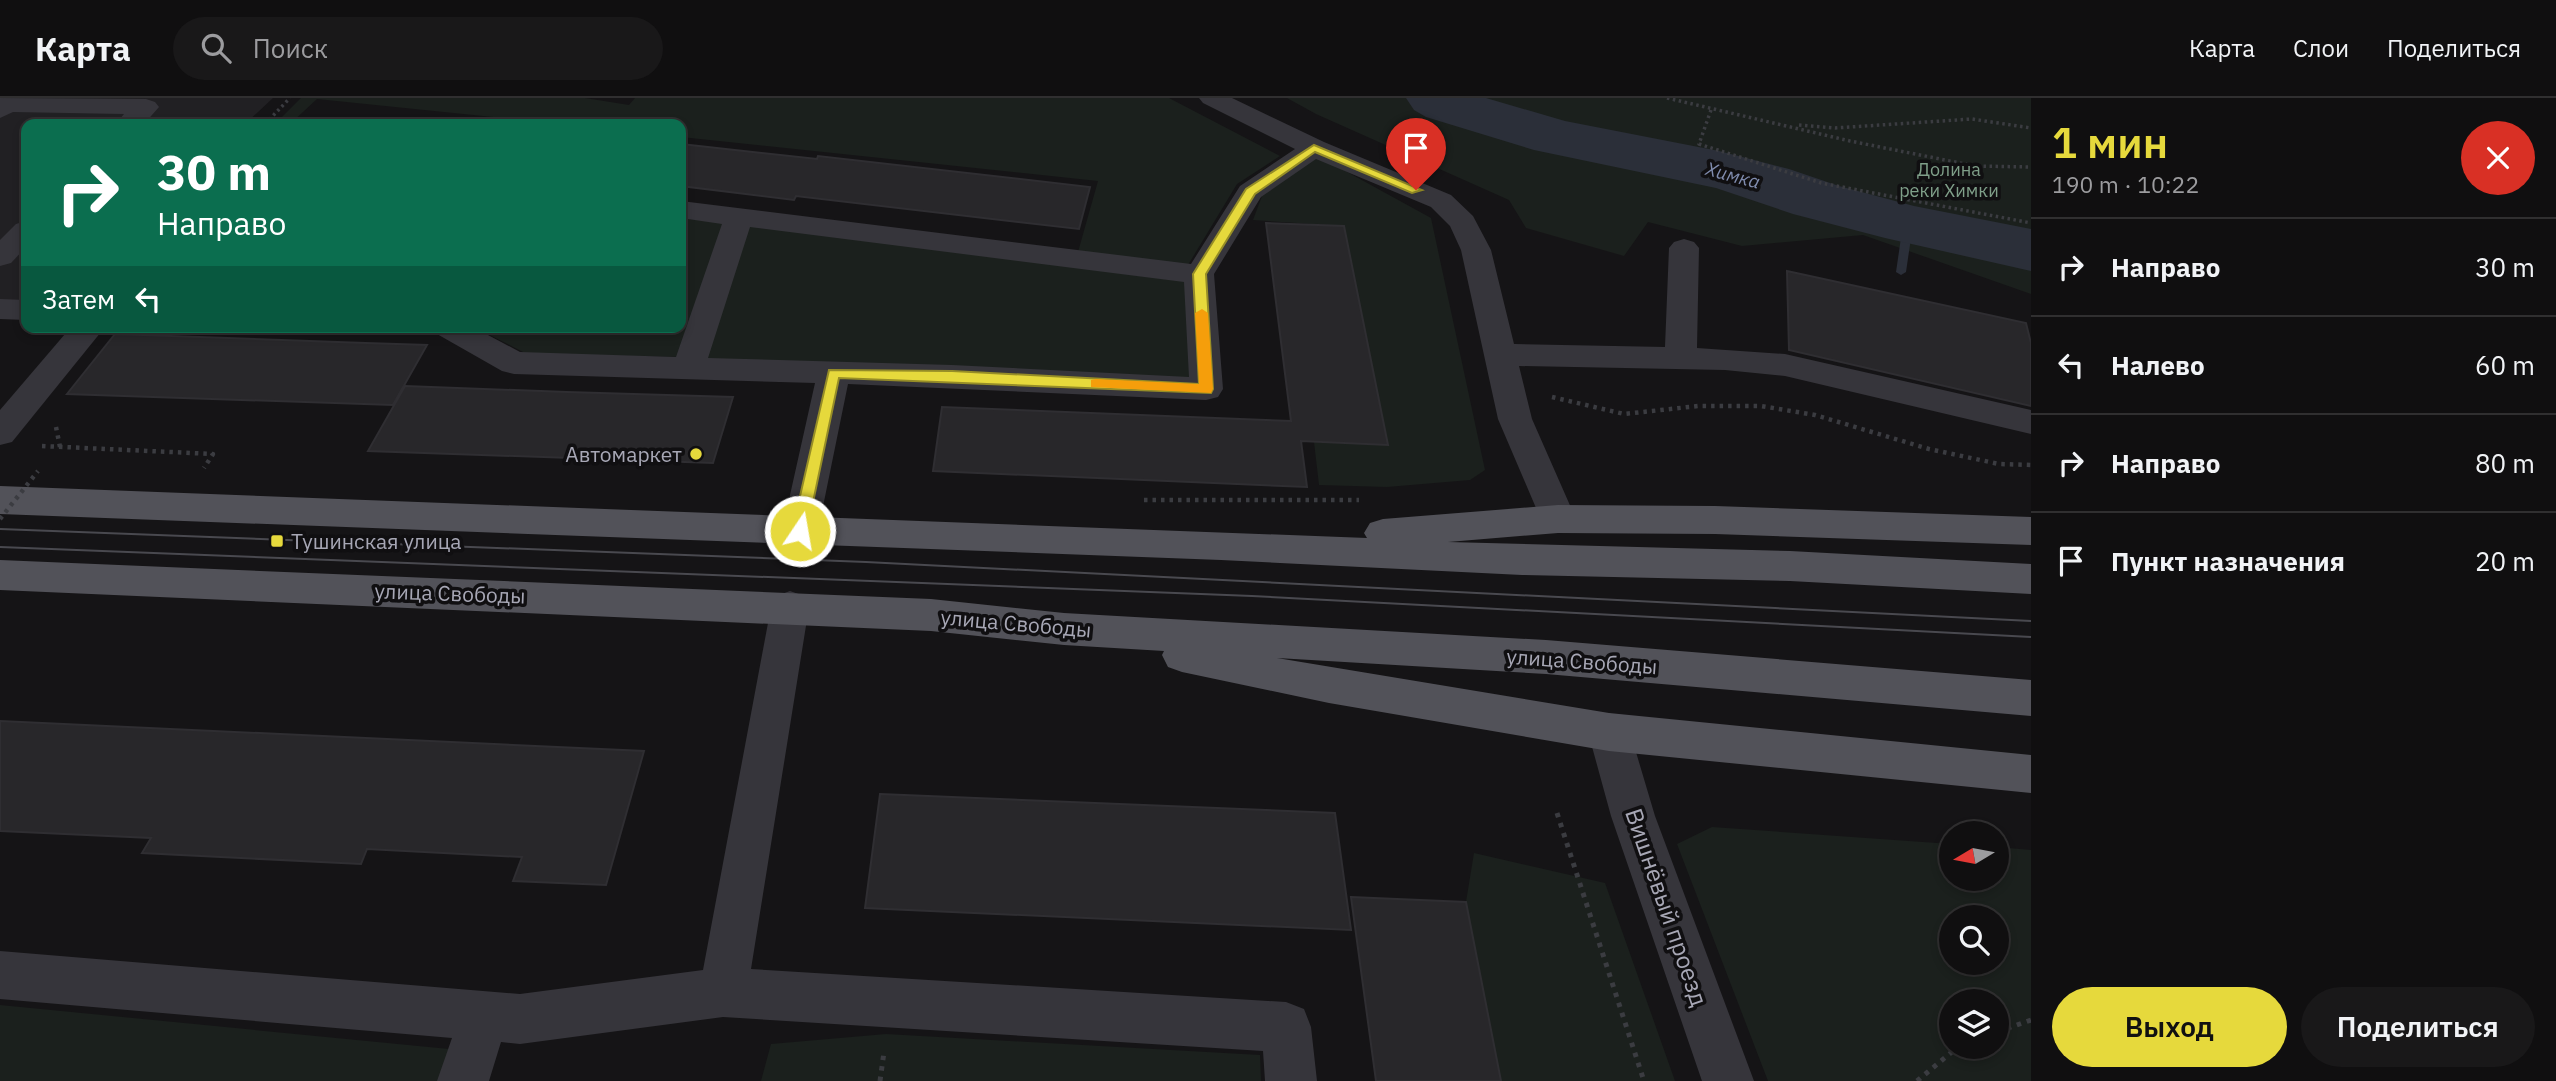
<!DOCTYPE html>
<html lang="ru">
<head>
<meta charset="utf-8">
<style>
  body { margin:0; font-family:"IBM Plex Sans",sans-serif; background:#191819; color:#f1f3f6; height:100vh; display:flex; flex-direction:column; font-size:26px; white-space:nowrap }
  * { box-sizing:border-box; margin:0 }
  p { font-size:23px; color:#9c9c9f }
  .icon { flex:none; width:38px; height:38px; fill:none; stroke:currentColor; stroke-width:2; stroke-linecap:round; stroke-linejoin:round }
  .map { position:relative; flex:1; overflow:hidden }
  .sheet { display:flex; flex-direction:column; background:#100f10; width:525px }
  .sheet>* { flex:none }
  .top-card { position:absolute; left:21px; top:21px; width:665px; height:214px; border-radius:14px; box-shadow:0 4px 10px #0003,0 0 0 2px #302f30; background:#0b6e4f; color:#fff; overflow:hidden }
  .needle { width:46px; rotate:260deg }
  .controls { position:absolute; left:1939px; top:723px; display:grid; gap:14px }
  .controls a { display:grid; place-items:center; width:70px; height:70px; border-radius:50%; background:#100f10; box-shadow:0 4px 10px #0003,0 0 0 2px #302f30; font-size:35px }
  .pin { position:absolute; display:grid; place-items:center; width:60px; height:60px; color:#fff; margin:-72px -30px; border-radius:50% 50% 50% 0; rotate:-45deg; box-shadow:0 0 7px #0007 }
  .pin .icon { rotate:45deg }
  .me { position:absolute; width:77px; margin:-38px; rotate:12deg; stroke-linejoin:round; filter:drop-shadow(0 0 5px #0008) }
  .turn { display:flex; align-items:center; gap:24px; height:147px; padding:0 21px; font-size:32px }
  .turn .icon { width:91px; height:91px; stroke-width:2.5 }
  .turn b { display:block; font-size:49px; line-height:60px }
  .then { display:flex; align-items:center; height:66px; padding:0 21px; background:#0003; gap:14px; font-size:26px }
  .round { display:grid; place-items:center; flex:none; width:74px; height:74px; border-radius:37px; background:#191819 }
  .overview { display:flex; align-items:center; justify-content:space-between; height:119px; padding:0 21px }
  h1 { font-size:42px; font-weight:600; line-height:52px; color:#e6d93c }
  .action { display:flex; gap:14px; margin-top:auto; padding:14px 21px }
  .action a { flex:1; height:80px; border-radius:42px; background:#e6d93c; color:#111; font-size:28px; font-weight:600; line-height:80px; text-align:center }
  .action a+a { background:#191819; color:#f1f3f6 }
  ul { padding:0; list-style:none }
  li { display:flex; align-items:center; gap:21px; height:98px; padding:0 21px; border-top:2px solid #302f30 }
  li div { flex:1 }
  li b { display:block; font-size:26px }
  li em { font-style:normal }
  header { display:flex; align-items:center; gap:42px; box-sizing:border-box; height:98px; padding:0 35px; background:#100f10; border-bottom:2px solid #302f30 }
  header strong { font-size:33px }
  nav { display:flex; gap:38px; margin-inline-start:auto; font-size:24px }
  .search { width:490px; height:63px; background:#191819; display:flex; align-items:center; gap:18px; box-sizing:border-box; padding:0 24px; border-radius:38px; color:#9c9c9f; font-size:26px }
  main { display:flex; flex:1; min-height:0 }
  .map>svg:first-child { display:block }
</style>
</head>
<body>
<header>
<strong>Карта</strong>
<div class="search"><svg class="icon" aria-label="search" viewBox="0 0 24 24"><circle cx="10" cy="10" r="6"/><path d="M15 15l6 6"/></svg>Поиск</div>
<nav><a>Карта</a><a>Слои</a><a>Поделиться</a></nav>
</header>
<main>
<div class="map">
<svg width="2031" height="983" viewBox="0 0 2031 983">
  <rect width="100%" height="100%" fill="#151416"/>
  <path fill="#212023" d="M0,0H273L245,26H26V204L0,203Z"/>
  <g fill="#1b201d" fill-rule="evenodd">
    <path d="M301,0H585L629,7L635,0H1169L1280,58L1237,86L1188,167L1078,154L1098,83L681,39V26H561L317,1L290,26H275Z"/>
    <path d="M1287,0H2031V196L1863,137L1742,148L1648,124L1624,158L1526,130L1509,102L1316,16Z"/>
    <path d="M1318,58L1431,120L1485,372L1470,382L1387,389L1319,387L1314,344L1387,347L1343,128L1253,122L1262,98Z"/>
    <path d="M681,120L725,125L681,259L527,256L474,229H681Z"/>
    <path d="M748,127L1188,184L1193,283L706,263Z"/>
    <path d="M1712,729L1951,746V780H1997V749L2031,752V983H1768L1677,746ZM1951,819H1997V864H1951ZM1951,903H1997V948H1951Z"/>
    <path d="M1474,755L1605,785L1675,983H1501L1466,804Z"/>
    <path d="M0,907L449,951L438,983H0Z"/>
    <path d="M886,936L1260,957L1261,983H761L771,946Z"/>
  </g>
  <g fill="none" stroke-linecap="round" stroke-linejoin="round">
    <path fill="#2b2f39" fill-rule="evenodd" d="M1908,123L1913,126L1906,174L1901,177L1896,174L1903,126Z"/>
    <path fill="#2b2f39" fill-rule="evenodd" d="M1406,0H1486L1565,23L1719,53L1789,71L1839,88L1914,108L2031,131V173L1885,140L1793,116L1716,90L1534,52L1426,19L1414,12Z"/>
  </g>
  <g fill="#28272a" stroke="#2f2e32" stroke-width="2">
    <path d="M681,46L817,61L818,58L1090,89L1079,131L796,98L794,102L681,88Z"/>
    <path d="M1266,125L1344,128L1388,347L1301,343L1307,389L933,373L942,309L1291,323Z"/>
    <path d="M1787,173L2026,225L2031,245V308L1789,252Z"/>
    <path d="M115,236L366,245L427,247L393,307L67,296Z"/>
    <path d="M405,288L567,294L733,299L713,365L368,353Z"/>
    <path d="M0,623L644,653L606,787L513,783L522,759L367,751L361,766L142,755L151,740L0,733Z"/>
    <path d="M880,696L1335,715L1351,832L865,810Z"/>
    <path d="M1351,799L1466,804L1501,983H1376Z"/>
  </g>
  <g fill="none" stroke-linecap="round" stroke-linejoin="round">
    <g stroke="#3b3c41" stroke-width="3.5" stroke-dasharray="2.5 3.5" stroke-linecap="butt">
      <path d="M1667,0L1850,43L1975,68L2031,69"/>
      <path d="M1711,12L1699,46L1821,85L2031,125"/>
      <path d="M265,26L290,0"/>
      <path d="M1799,27L1835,30L1972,21L2031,30"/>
    </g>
    <g stroke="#3b3c41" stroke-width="4.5" stroke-dasharray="3.5 5" stroke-linecap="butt">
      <path d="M1552,299L1624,316L1698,308H1761L1815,317L1929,351L1999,366L2031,367"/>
      <path d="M56,329L60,349"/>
      <path d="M42,348L213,356L204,370"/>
      <path d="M1144,402H1359"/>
    </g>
    <g stroke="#3b3c41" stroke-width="5" stroke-dasharray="4.5 6" stroke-linecap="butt">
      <path d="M1557,715L1644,983"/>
      <path d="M1997,934L2031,922"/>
      <path d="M880,983L884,954"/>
      <path d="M1917,983L1959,948"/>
    </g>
    <g fill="#36353b" fill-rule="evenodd">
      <path d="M0,0L146,1L155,4L159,9L144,26H116L124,16L13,14L0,20Z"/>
      <path d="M1199,0H1232L1324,44L1451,97L1473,118L1491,152L1514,246L1665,249L1669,150L1674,144L1684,141L1694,144L1699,150L1697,250L1785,256L2031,312V336L1785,278L1725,272L1519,268L1532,321L1576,421L1571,431L1558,435L1545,431L1498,321L1461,152L1450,128L1431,109L1316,61L1261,99L1214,176L1223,291L1218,299L1206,302L848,286L818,433L813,443L800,447L787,443L782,433L815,285L514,276L502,273L437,236L432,229H473L520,254L676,259L722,126L681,120V103L1191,166L1240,88L1295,51L1203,5ZM750,129L1184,184L1189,279L952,267L708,260Z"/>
      <path d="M26,123V149L11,165L0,168V142L16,126Z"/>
      <path d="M0,201L26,202V222L0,221Z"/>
      <path d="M71,229H105L12,344L0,347V312Z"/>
      <path d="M790,493L804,498L809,509L751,871L1286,904L1304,911L1311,929L1317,983H1265L1263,953L723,919L520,946L501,944L489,983H437L452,940L0,901V853L520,896L703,872L771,509L776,498Z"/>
      <path d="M1609,615L1624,621L1630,634L1655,718L1754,983H1702L1611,718L1588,634L1594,621Z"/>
    </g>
    <g fill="#525259" fill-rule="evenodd">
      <path d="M0,388L1367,440L1364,435L1370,425L1383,421L1558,407L1715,408L2031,419V447L1715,436L1558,435L1448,444L1790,453L2031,466V496L1790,483L1522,477L1221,462L0,416Z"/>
      <path d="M0,462L931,501L1064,515L1546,542L2031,582V618L1546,576L1277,560L1609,615L2031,657V695L1609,653L1329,605L1182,574L1168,569L1162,557L1164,553L1064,547L931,533L0,492Z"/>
    </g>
    <g stroke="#49494f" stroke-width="2">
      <path d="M0,431L866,464L2031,523"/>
      <path d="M0,449L1252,498L2031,539"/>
    </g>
    <path stroke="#3b3c41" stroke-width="4.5" stroke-dasharray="3.5 5" stroke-linecap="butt" d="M0,421L38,373"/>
  </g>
  <path fill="#e6d93c" stroke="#968d27" stroke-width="2" d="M1314,47L1422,92L1412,95L1315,54L1255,96L1206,176L1213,291L1211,295L839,280L807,433L800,439L794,437L792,433L829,272L952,273L1199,286L1193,176L1246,91Z"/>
  <path fill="#f59e0b" d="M1202,211L1208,215L1213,291L1211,295L1091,289V282L1096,281L1199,286L1195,215Z"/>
  <g fill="#e6d93c" stroke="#100f11" stroke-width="2.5">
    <circle cx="696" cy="356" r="7"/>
    <rect x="270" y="436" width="14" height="14" rx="3.5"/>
  </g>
  <g text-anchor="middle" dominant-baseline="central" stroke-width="7" stroke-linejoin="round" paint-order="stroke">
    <g font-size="18" fill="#7f9f89" stroke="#100f11">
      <text x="1949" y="71">Долина<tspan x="1949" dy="21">реки Химки</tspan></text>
    </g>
    <g font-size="19" font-style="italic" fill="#808cae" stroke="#100f11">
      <text transform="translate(1733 77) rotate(15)">Химка</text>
    </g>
    <g font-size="21" fill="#a7a7b5" stroke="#100f11" text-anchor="end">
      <text x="682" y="356">Автомаркет</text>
      <text x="291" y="443" text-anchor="start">Тушинская улица</text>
    </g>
    <g font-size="21" fill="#a7a7b5" stroke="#100f11">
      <text transform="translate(450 495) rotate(2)">улица Свободы</text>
      <text transform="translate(1016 525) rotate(5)">улица Свободы</text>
      <text transform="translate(1582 563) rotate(4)">улица Свободы</text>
    </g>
    <g font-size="24" fill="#a7a7b5" stroke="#100f11">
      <text transform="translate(1667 809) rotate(71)">Вишнёвый проезд</text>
    </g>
  </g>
</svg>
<div class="controls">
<a><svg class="needle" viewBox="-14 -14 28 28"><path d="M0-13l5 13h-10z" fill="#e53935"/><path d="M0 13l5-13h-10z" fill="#9c9c9f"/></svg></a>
<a><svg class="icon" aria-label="search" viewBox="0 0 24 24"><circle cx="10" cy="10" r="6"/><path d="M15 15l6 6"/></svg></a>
<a><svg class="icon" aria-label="layers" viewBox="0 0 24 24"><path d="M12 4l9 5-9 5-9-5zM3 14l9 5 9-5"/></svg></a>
</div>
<div class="pin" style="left:1416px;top:92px;background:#d93025"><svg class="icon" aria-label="arrive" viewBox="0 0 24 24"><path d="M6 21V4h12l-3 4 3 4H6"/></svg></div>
<svg class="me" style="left:800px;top:433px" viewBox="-20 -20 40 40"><circle r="17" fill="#e6d93c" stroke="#fff" stroke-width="3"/><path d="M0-11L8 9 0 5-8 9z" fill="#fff"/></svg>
<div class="top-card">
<div class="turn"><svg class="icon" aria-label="right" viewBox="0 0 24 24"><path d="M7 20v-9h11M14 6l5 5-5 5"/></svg><div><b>30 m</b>Направо</div></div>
<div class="then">Затем<svg class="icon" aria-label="left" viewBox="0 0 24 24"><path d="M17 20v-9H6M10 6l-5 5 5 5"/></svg></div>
</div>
</div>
<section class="sheet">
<div class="overview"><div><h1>1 мин</h1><p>190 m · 10:22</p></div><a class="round" style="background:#d93025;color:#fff"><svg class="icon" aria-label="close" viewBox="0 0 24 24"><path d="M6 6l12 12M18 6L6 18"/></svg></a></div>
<ul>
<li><svg class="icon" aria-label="right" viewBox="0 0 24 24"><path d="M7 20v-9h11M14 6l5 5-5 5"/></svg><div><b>Направо</b></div><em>30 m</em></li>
<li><svg class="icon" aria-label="left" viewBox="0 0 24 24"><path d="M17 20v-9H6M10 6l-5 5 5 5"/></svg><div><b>Налево</b></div><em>60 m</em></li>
<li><svg class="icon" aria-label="right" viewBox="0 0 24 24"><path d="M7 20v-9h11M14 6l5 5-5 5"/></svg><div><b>Направо</b></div><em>80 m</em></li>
<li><svg class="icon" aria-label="arrive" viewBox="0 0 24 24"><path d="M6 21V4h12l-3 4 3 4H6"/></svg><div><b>Пункт назначения</b></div><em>20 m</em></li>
</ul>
<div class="action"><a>Выход</a><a>Поделиться</a></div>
</section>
</main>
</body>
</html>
